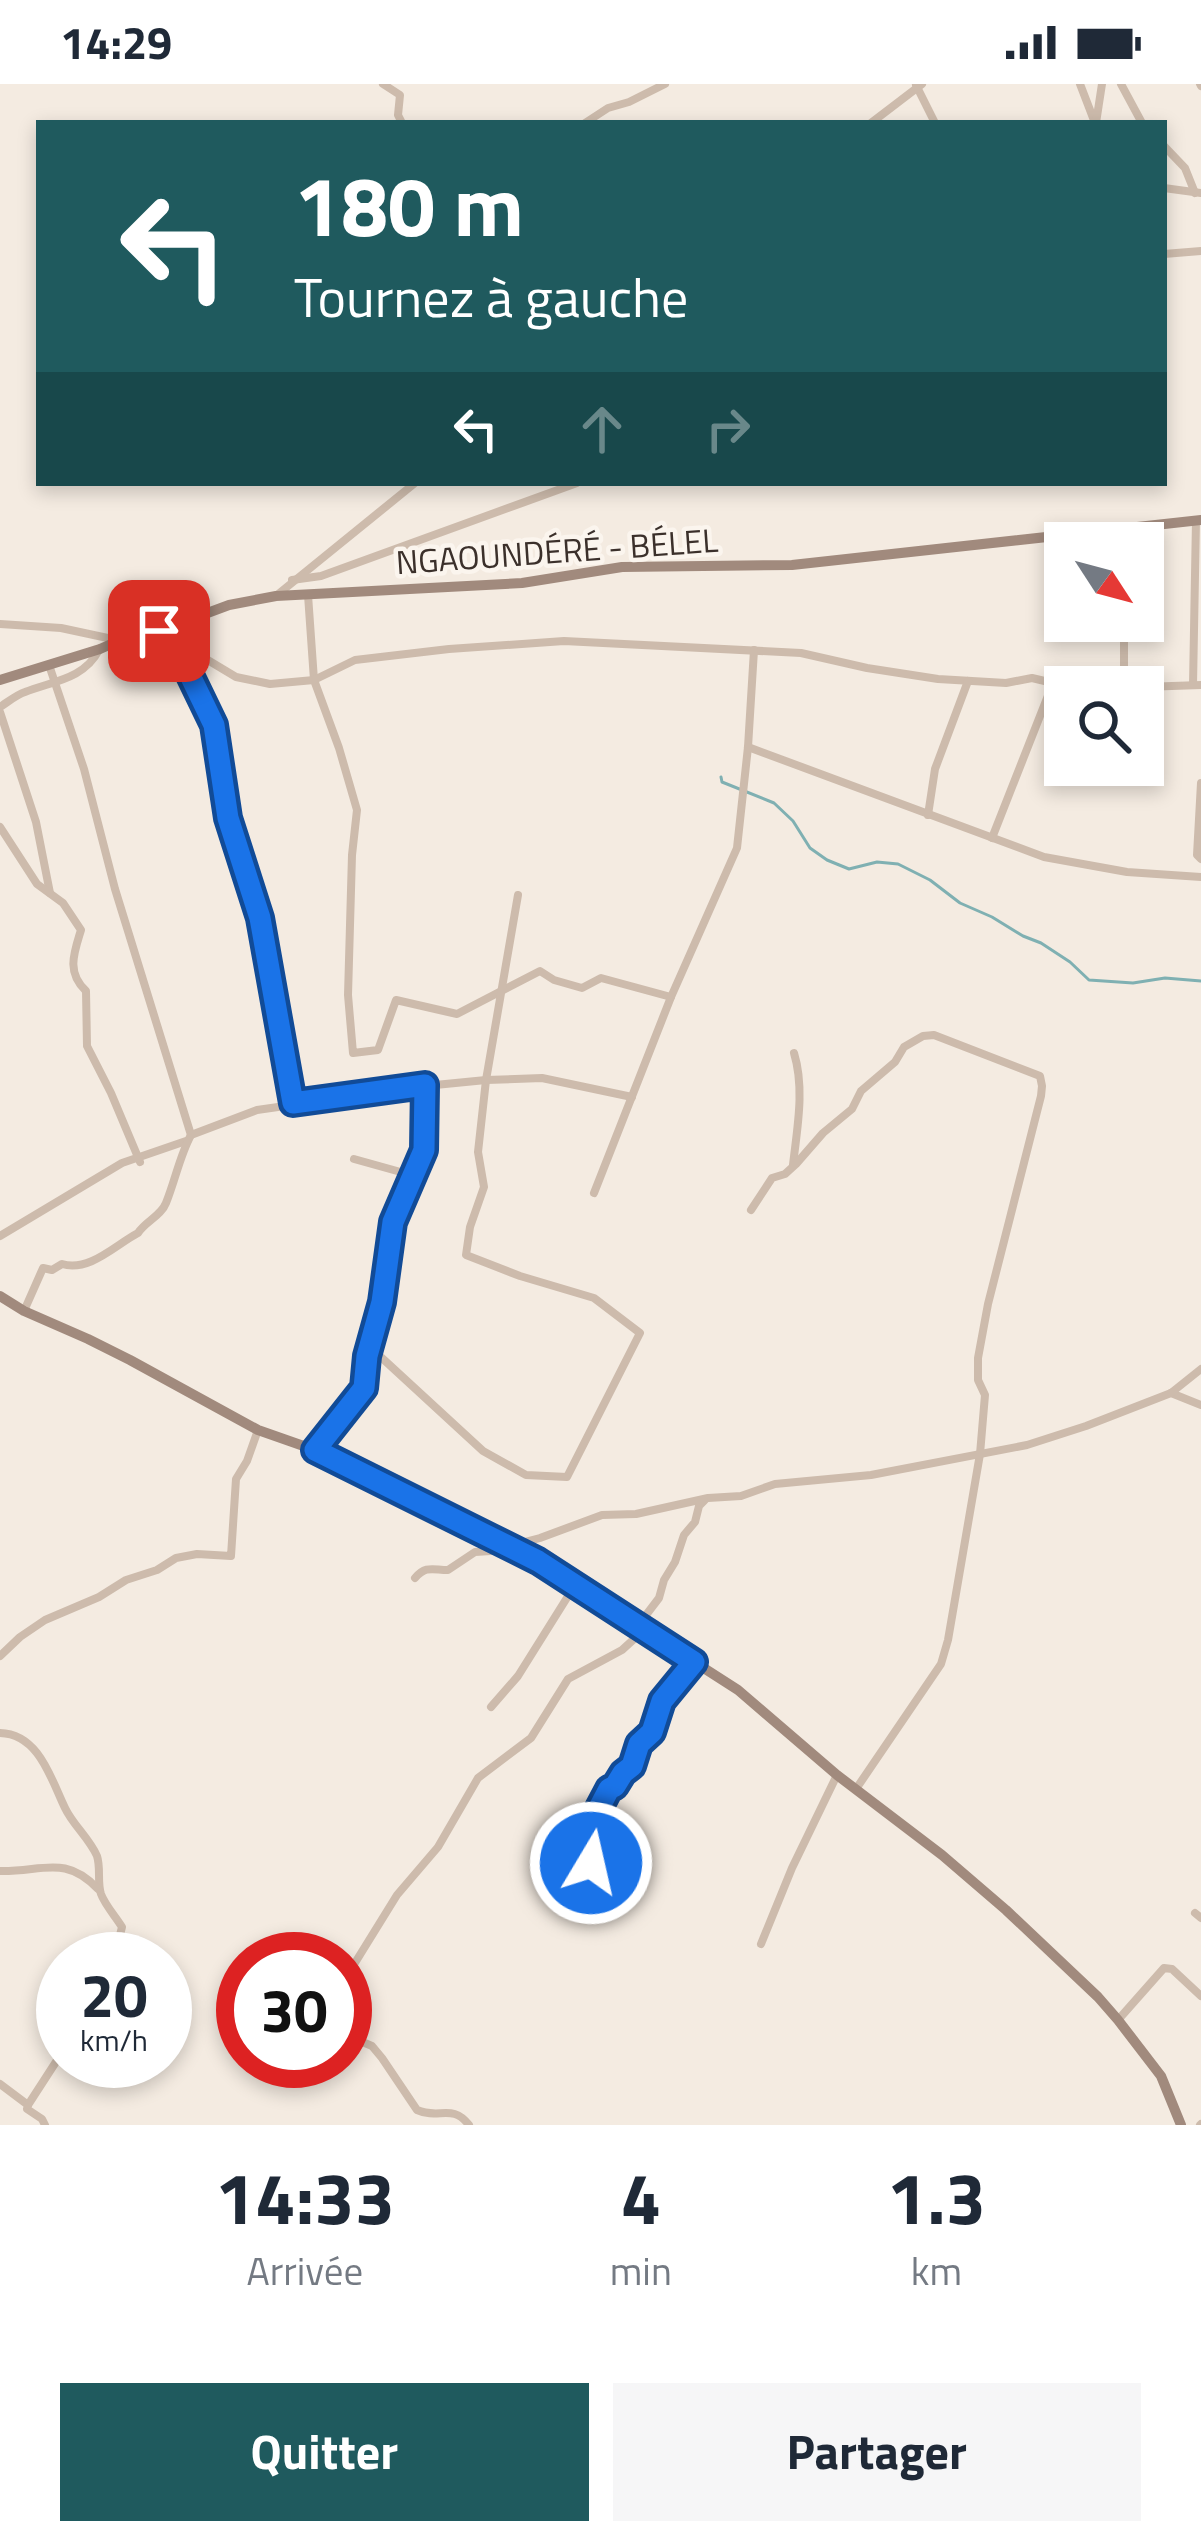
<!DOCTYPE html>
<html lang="fr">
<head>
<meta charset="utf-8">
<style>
  body { margin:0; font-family:"Titillium Web",sans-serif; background:#f6f6f7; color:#1f2937; height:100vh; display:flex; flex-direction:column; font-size:45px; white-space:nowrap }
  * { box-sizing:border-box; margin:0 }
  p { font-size:39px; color:#747a83 }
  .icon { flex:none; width:66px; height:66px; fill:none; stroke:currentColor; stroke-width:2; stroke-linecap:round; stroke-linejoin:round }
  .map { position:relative; height:2041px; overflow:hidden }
  .panel { display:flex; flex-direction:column; background:#fff; flex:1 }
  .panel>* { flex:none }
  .hud { position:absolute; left:36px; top:36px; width:1131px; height:366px; border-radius:0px; box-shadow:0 6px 18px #0003; background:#1f5a5e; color:#fff; overflow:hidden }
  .needle { width:78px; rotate:126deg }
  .buttons { position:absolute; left:1044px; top:438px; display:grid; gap:24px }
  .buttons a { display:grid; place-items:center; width:120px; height:120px; border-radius:0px; background:#fff; box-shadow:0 6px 18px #0003; font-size:60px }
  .speed { position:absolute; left:36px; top:1848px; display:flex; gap:24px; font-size:60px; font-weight:700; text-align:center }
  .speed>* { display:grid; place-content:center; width:156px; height:156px; border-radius:50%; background:#fff; box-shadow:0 6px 18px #0003; line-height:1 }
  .speed small { font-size:30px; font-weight:400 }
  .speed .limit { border:18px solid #d22; background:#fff; color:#111 }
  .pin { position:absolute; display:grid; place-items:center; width:102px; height:102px; color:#fff; margin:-51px; border-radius:24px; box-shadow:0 6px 18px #0006 }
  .me { position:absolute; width:132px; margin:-66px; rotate:9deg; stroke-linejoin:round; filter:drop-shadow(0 0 9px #0008) }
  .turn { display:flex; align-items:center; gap:42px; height:252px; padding:0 60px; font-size:54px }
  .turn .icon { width:156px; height:156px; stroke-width:2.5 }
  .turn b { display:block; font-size:84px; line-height:102px }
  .lanes { display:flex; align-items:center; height:114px; padding:0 60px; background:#0003; justify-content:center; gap:60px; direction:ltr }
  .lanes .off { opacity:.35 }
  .eta { display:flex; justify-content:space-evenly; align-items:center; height:204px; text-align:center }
  .eta b { font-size:72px; font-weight:700; line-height:84px }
  .primary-button { display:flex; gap:24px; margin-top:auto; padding:24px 60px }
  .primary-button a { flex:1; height:138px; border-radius:0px; background:#1f5a5e; color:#fff; font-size:48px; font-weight:700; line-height:138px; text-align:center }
  .primary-button a+a { background:#f6f6f7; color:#1f2937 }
  .status { display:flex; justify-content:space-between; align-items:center; height:84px; padding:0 60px; background:#fff; direction:ltr }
  .status svg { height:33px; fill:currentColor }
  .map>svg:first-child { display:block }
</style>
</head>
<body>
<div class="status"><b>14:29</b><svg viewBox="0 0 49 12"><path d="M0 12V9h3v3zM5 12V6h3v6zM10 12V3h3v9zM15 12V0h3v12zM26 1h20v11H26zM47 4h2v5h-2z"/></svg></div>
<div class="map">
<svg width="1201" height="2041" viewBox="0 0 1201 2041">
  <rect width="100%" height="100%" fill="#f4ebe1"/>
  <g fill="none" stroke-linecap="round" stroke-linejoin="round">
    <path stroke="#7fb0b2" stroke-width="3" d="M721,693L722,698L774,719L793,737L810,764L827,776L849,785L877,778L898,780L930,796L960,819L992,833L1023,852L1041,859L1070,878L1089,896L1133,899L1165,894L1201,897"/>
    <g stroke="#cdbbac" stroke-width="8">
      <path d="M383,0L400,11L398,31L402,39"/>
      <path d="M1080,0L1095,39"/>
      <path d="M1121,0L1142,39"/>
      <path d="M1200,0L1201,2"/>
      <path d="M916,1L935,39"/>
      <path d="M585,39L608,24L629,18L665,0"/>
      <path d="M871,39L922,0"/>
      <path d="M1096,39L1102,0"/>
      <path d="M1164,62L1185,84L1195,109"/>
      <path d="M1164,104L1201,109"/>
      <path d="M1164,170L1201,167"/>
      <path d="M1124,444V459"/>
      <path d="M292,496L321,492L577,399"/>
      <path d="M277,511L415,399"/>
      <path d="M308,511L314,596L339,664L357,726L352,771L348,911L353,969L378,966L396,916L457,930L540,887L554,896L582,904L601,894L671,913L594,1109"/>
      <path d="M1124,537V603"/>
      <path d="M0,540L61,544L117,556"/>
      <path d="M161,548L236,593L270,600L314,596L355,576L449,565L564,557L801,569L867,584L938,595L1006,599L1032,594L1053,599L1132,603"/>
      <path d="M173,556L214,641L228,734L260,834L293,1020"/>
      <path d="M49,581L84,685L115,805L191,1051"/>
      <path d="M1193,601L1196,436"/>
      <path d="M1143,603L1201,601"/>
      <path d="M0,623C8,618 16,611 25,608C53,597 84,595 99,566"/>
      <path d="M0,628L36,738L50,809"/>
      <path d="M748,663L1044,773L1127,788L1201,793"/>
      <path d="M1201,699L1197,771L1201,775"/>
      <path d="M928,731L935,685L968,597"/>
      <path d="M0,743L37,800L63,819L81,846C74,869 66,888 86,907L87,962L111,1009L140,1078"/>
      <path d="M992,754L1053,599"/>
      <path d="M671,913L737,764L748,663L754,566"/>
      <path d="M793,1081C797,1045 805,1005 794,969"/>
      <path d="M415,1092L424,1066L425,1002"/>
      <path d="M751,1126L772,1094L785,1090L796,1080L823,1049L852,1025L861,1007L895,978L904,963L923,952L934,951L1040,992L1042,1002L1041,1012L988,1220L978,1274V1296L985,1311L980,1370L948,1556L941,1580L856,1705"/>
      <path d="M0,1152L122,1079L186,1057"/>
      <path d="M24,1227L43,1184L52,1186L62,1180C90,1188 115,1161 138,1149C146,1137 161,1132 166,1119C175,1097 180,1071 191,1051L257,1026L425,1002L486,996L542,994L632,1013"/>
      <path d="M370,1263L483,1367L526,1391L567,1393L640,1249L594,1214L520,1192L466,1171L470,1143L484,1103L478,1068L486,996L518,811"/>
      <path d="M1171,1309L1201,1321"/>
      <path d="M315,1366L364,1304L366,1272L382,1218L393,1138L415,1092L354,1075"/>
      <path d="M415,1494C426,1481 433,1486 448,1486L475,1468L491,1467L540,1454L602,1431L636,1430L708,1414L741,1412L775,1400L871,1391L1027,1361L1086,1342L1171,1309L1201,1285"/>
      <path d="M0,1572L20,1553L45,1536L99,1513L126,1496L157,1486L176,1474L197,1470L231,1472L236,1395L247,1377L258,1346"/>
      <path d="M491,1623L518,1592L575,1501"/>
      <path d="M0,1649C39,1650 51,1695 65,1724C73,1741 89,1754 97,1772C101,1784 97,1798 101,1810C105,1821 116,1833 122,1843L114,1875"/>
      <path d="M591,1779L588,1755L599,1724L609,1705L632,1682L639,1660L652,1647L656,1628L662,1617L694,1578"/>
      <path d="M0,1787C42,1788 65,1770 98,1805"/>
      <path d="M1195,1829L1201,1834"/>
      <path d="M761,1860L792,1784L837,1691"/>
      <path d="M345,1895L397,1811L438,1763L478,1694L531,1654L568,1595L622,1566L644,1546L643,1535L659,1514L664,1496L675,1478L684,1451L695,1438L699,1422L704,1417"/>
      <path d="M1118,1936L1164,1884L1172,1885L1201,1912"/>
      <path d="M345,1938L360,1957L372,1962L382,1974L417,2026C439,2036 452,2019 469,2041"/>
      <path d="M0,2000L28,2021L27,2025L42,2035L45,2041"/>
      <path d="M28,2021L63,1967"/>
      <path d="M1200,2041L1201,2040"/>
    </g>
    <g stroke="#a18a7d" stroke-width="10">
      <path d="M0,596L100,565L118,557L159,547L229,521L276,512L522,499L622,483L792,481L1201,436"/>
      <path d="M0,1212L24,1227L88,1255L130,1276L258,1346L315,1366L507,1461L537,1477L738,1606L837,1691L942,1771L1006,1826L1098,1913L1118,1936L1161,1992L1181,2041"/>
    </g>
  </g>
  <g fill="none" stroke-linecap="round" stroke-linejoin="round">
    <defs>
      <path id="route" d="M159,547L172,554L214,641L228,734L260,834L293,1019L425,1001L424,1066L393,1138L382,1218L367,1272L364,1304L315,1366L538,1477L694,1578L662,1617L652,1648L639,1660L632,1682L623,1689L615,1702L609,1705L599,1724L588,1755L591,1779"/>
    </defs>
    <use href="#route" stroke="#114b97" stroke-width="30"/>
    <use href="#route" stroke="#1a73e8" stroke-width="21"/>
  </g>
  <g text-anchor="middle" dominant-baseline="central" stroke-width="9" stroke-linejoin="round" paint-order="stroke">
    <g font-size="33" fill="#3b302b" stroke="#fbf5ee">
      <text transform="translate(557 467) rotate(-4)">NGAOUNDÉRÉ - BÉLEL</text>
    </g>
  </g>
</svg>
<div class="buttons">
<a><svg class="needle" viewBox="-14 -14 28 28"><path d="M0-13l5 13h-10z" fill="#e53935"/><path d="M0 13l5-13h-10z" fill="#747a83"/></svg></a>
<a><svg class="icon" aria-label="search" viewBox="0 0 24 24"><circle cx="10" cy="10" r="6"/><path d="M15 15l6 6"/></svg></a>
</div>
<div class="speed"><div>20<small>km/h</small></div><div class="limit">30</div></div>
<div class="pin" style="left:159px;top:547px;background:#d93025"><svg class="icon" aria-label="arrive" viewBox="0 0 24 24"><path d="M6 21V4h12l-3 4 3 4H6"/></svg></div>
<svg class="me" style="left:591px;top:1779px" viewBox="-20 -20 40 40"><circle r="17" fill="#1a73e8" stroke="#fff" stroke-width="3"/><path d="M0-11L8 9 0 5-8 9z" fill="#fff"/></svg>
<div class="hud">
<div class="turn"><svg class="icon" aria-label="left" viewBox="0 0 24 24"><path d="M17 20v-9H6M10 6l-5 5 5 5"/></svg><div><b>180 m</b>Tournez à gauche</div></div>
<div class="lanes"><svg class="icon" aria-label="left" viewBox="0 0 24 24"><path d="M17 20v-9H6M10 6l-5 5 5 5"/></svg><svg class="icon off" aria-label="ahead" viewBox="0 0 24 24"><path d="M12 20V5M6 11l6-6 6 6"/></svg><svg class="icon off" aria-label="right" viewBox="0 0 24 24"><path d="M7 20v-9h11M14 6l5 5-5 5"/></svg></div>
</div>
</div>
<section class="panel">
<div class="eta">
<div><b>14:33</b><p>Arrivée</p></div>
<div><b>4</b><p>min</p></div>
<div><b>1.3</b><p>km</p></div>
</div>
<div class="primary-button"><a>Quitter</a><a>Partager</a></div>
</section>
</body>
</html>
